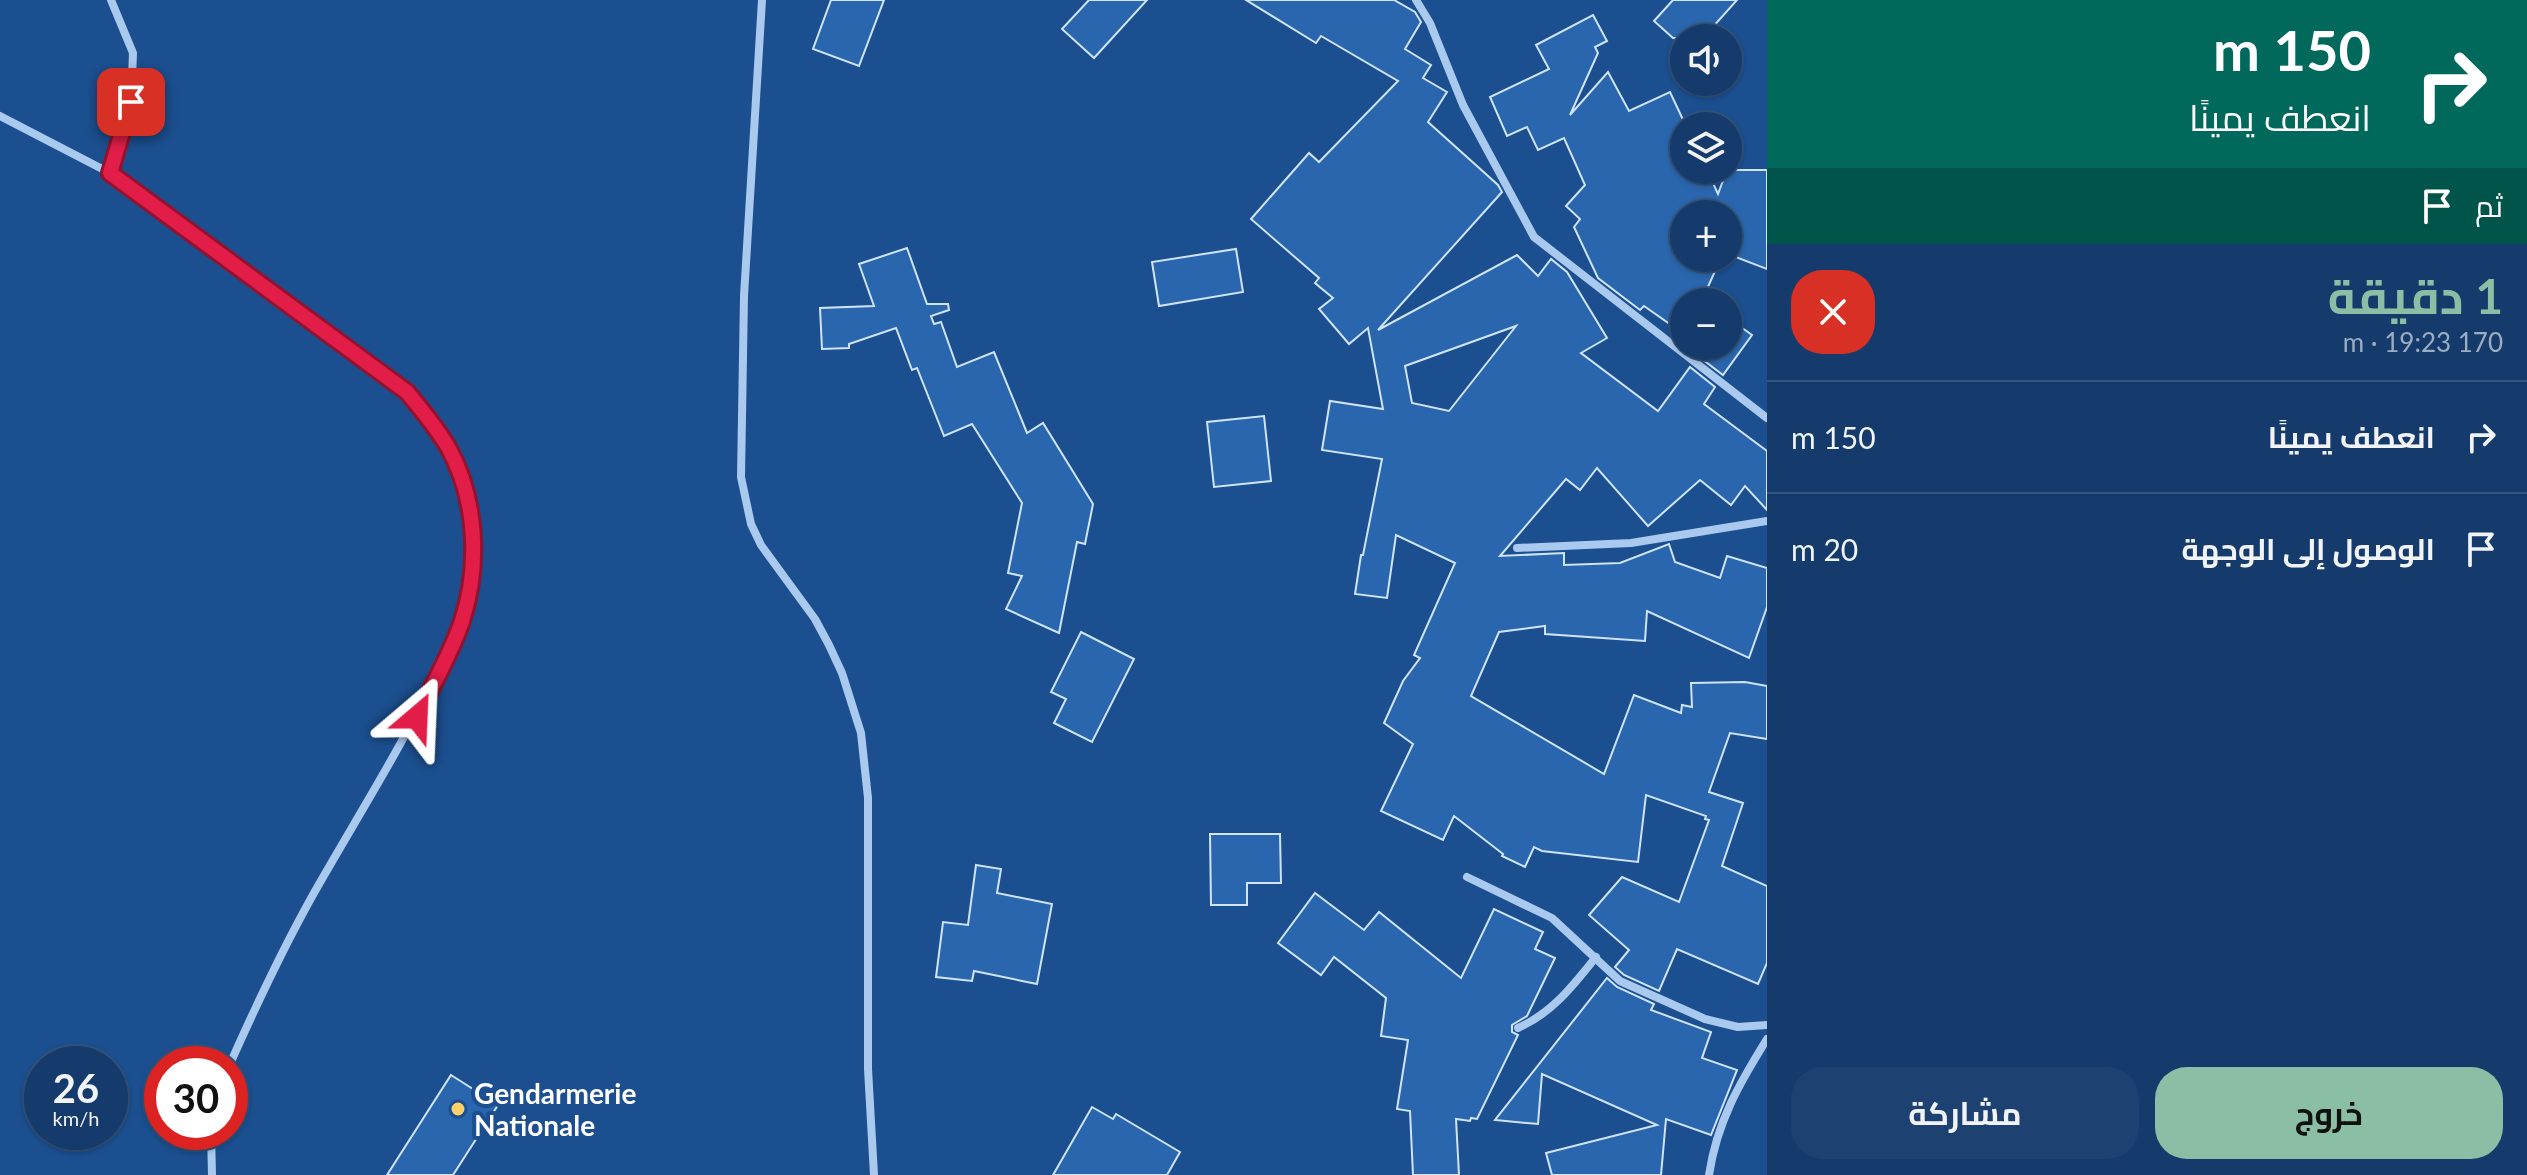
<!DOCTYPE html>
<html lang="ar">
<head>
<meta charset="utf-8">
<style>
  body { margin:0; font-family:Lato,Cairo,sans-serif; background:#1d4271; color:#f1f3f6; direction:rtl; height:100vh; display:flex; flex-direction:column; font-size:30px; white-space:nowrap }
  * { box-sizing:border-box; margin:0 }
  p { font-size:26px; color:#9dadc1 }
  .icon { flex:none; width:44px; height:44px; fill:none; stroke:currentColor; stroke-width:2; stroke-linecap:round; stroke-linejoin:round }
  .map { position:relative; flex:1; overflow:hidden; direction:ltr }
  .details { display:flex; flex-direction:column; background:#143b6b; width:760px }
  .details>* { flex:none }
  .banner { background:#00695c; color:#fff; overflow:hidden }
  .tools { position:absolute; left:1670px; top:24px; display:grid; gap:16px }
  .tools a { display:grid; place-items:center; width:72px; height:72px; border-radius:50%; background:#143b6b; box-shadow:0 2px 6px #0004,0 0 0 2px #33557e; font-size:40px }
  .speed { position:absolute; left:24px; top:1046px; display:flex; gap:16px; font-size:40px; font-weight:700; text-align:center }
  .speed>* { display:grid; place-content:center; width:104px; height:104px; border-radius:50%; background:#143b6b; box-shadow:0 2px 6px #0004,0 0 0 2px #33557e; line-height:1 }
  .speed small { font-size:20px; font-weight:400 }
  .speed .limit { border:12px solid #d22; background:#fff; color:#111 }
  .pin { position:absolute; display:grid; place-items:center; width:68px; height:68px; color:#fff; margin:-34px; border-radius:16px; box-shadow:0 4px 12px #0006 }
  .me { position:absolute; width:88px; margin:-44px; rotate:26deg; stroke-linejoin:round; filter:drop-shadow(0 0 6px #0008) }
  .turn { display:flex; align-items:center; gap:28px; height:168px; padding:0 24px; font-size:36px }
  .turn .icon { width:104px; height:104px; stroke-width:2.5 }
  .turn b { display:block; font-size:56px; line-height:68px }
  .then { display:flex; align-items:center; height:76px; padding:0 24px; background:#0003; gap:16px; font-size:30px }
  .round { display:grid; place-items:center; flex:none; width:84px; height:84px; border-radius:32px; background:#1d4271 }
  .headline { display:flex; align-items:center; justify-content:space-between; height:136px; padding:0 24px }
  h1 { font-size:48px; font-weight:700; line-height:60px; color:#8abfa5 }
  .action { display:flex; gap:16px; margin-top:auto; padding:16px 24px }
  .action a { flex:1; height:92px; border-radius:32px; background:#8abfa5; color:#111; font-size:32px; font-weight:700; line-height:92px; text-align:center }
  .action a+a { background:#1d4271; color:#f1f3f6 }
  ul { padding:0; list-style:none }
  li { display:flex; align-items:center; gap:24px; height:112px; padding:0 24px; border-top:2px solid #33557e }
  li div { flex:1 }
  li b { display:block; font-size:30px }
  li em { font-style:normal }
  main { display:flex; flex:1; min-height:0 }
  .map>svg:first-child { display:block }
</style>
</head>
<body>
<main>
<section class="details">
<div class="banner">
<div class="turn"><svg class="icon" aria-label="right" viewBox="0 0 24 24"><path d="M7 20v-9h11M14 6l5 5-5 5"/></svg><div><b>150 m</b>انعطف يمينًا</div></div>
<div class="then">ثم<svg class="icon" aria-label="arrive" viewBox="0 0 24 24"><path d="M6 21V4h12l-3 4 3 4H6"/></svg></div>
</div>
<div class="headline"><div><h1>1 دقيقة</h1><p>170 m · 19:23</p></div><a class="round" style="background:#d93025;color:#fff"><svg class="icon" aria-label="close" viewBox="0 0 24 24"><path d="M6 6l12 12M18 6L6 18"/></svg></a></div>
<ul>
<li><svg class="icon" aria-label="right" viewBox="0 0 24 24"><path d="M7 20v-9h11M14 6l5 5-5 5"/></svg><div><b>انعطف يمينًا</b></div><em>150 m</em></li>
<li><svg class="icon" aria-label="arrive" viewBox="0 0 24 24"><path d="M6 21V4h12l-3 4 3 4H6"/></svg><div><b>الوصول إلى الوجهة</b></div><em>20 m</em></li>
</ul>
<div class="action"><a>خروج</a><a>مشاركة</a></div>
</section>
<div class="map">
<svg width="1767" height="1175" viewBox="0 0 1767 1175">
  <rect width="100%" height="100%" fill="#1b4f8f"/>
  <g fill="#2a66ad" stroke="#cfe3fa" stroke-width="2" fill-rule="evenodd">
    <path d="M831,0H884L859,66L813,49Z"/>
    <path d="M1089,0H1147L1094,58L1062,29Z"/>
    <path d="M1246,0H1394L1415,12L1421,22L1405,49L1431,65L1423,78L1447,92L1428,122L1498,185L1502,192L1378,330L1517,255L1538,276L1551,259L1567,272L1607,338L1581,353L1658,411L1690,367L1715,387L1704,404L1767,451V510L1745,486L1731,505L1700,480L1648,526L1597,468L1580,490L1566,479L1500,556L1564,553V565L1620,563L1669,544L1675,562L1720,578L1727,556L1767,568V607L1749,658L1647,611L1645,641L1545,634V626L1499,632L1471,696L1604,774L1634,695L1681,713L1682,705L1692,707L1691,683L1745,682L1767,686V739L1730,733L1709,792L1743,803L1722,866L1767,886V963L1758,984L1677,949L1659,991L1624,975L1615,967L1629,950L1589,915L1622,877L1679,902L1709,820L1705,819L1706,816L1646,795L1638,862L1542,851L1534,847L1525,867L1502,856L1503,854L1454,816L1443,840L1381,811L1413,744L1384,723L1403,681L1420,658L1414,655L1455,563L1396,535L1387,598L1355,594L1361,555H1363L1382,459L1322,450L1330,401L1383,409L1368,328L1349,344L1319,309L1333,298L1315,283L1319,278L1251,219L1309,153L1319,162L1398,81L1321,36L1316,43ZM1516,326L1449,411L1412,403L1405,366Z"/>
    <path d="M1673,0H1737L1703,38H1673L1654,21Z"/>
    <path d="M1593,15L1607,41L1595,47L1598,53L1570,115L1608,72L1629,111L1670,92L1686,126H1684V170H1707L1718,194L1727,170H1767V269L1728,254V214H1684V258H1721L1702,300L1705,302H1684V334L1644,306L1640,310L1598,278L1574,227L1580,219L1566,206L1585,185L1564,138L1538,150L1527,127L1507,136L1490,97L1549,69L1536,45Z"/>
    <path d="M907,248L927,304H948L949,310L931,316L934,324L941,322L957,367L994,352L1027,433L1043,423L1093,504L1085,544L1077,542L1059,633L1006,609L1022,576L1008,573L1022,503L972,424L944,436L917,368L912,370L896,328L849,344V348L822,349L820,308L874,306L859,264Z"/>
    <path d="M1236,249L1243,292L1159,306L1152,262Z"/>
    <path d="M1728,318L1752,335L1723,375L1698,356L1704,348L1701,346H1728Z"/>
    <path d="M1264,416L1271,481L1214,487L1207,422Z"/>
    <path d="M1081,632L1134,659L1092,742L1054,723L1066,699L1051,692Z"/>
    <path d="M1210,834H1280L1281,883H1247V905H1211Z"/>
    <path d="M976,865L1001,869L997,893L1052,904L1037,984L974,971L972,981L936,977L943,922L968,925Z"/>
    <path d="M1315,893L1364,930L1379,912L1461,978L1494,909L1543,932L1535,949L1555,958L1527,1016L1512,1025V1032L1518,1035L1477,1119L1471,1118L1470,1121L1456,1119L1459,1175H1413L1410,1111L1397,1109L1408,1040L1381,1036L1386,998L1334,957L1321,975L1278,943Z"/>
    <path d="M1607,978L1617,987L1654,1004L1651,1010L1711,1032L1702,1058L1737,1070L1711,1135L1666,1119L1661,1175H1552L1546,1153L1657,1125L1542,1074L1538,1124L1495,1120Z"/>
    <path d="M451,1075L498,1105L453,1175H387Z"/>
    <path d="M1092,1107L1113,1119L1116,1114L1180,1152L1167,1175H1053Z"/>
  </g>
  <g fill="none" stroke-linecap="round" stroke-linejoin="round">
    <g stroke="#a9c9ee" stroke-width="8">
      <path d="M762,0L744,296L741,477L751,524L761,545L815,619L829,645L842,673L861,733L868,798V1069L874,1175"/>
      <path d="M1416,0L1430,23L1463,105L1534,237L1767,418"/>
      <path d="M0,116L110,173L379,370C389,377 399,384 407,393C458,443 482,518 470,588C465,620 450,649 435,678C401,747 360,813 322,879C287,939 258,1001 230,1064"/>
      <path d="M110,173L131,102L133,53L111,0"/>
      <path d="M1517,548L1631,543L1767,521"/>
      <path d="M1467,877L1552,918L1620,981L1705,1019L1738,1027L1767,1025"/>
      <path d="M1518,1028C1552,1013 1573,986 1596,957"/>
      <path d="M211,1132L212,1175"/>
      <path d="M1709,1175C1717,1122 1739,1084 1767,1039"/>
    </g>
  </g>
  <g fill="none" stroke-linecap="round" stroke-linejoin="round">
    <defs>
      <path id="route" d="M131,102L110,173L407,392C422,410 436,427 448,447C477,499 480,566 462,621C451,654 432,686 417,717"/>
    </defs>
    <use href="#route" stroke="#92132f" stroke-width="20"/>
    <use href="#route" stroke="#e11d48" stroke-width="14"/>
  </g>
  <circle fill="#ffd166" stroke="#1b4f8f" stroke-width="3" cx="458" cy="1109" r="8"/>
  <g text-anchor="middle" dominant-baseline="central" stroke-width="8" stroke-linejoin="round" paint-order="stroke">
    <g font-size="28" font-weight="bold" fill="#fff" stroke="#1b4f8f" text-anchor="start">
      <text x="474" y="1093">Gendarmerie<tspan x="474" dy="32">Nationale</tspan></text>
    </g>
  </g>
</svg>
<div class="tools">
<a><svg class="icon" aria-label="sound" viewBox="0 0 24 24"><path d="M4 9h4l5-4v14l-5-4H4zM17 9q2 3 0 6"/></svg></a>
<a><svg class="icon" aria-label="layers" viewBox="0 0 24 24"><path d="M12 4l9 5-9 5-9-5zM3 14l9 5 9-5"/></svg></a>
<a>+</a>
<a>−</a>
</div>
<div class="speed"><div>26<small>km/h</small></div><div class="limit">30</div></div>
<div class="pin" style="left:131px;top:102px;background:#d93025"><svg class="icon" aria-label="arrive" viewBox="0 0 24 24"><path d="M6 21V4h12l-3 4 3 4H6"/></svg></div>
<svg class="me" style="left:417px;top:717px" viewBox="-20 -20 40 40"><path d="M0-17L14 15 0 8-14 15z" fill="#e11d48" stroke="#fff" stroke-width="4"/></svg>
</div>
</main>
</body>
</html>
